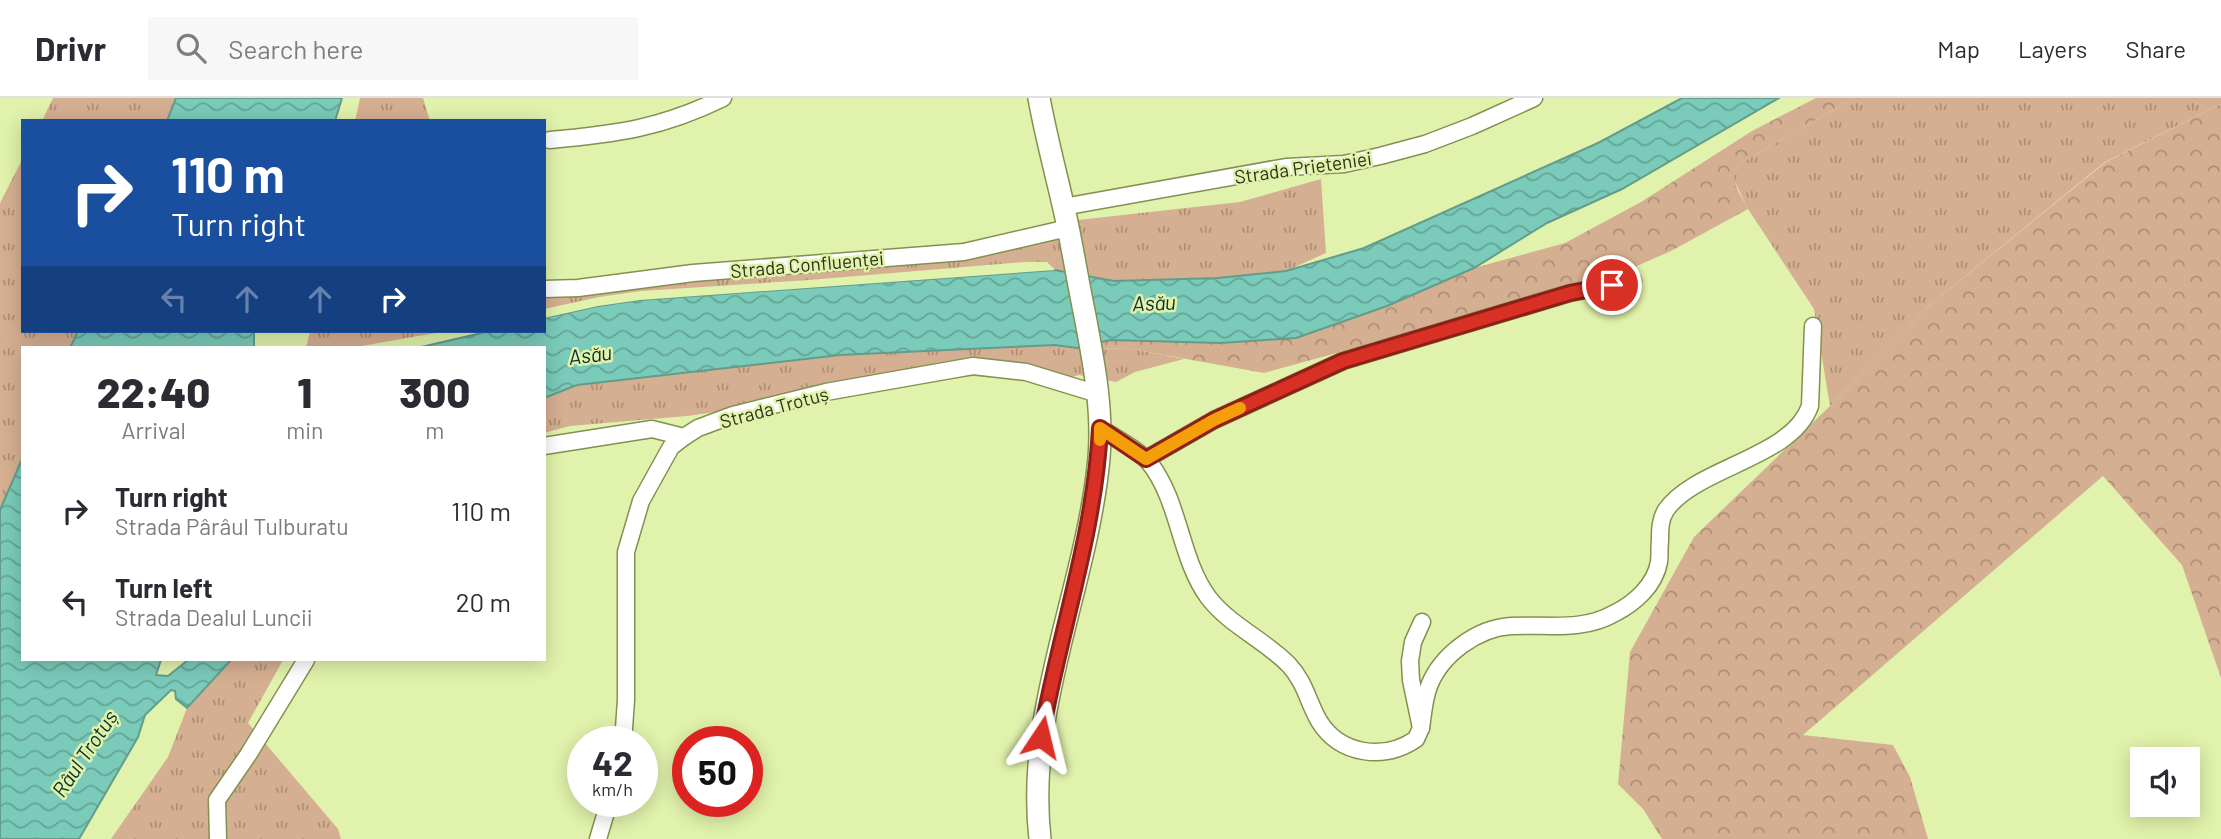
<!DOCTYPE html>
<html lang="en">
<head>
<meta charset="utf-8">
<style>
  body { margin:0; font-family:Barlow,sans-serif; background:#f7f7f7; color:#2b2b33; height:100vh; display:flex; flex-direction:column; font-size:26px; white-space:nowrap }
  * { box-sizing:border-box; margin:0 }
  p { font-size:23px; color:#7c7c81 }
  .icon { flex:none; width:38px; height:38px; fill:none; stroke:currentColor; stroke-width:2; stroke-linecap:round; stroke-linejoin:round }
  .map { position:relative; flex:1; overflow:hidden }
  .details { position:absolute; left:21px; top:248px; width:525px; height:315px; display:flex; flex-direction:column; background:#fff; border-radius:0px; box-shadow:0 4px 18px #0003 }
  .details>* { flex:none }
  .top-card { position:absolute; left:21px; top:21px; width:525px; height:214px; border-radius:0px; box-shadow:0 4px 18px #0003; background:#1a4fa0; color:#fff; overflow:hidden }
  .fabs { position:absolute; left:2130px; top:649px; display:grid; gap:14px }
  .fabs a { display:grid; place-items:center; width:70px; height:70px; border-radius:0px; background:#fff; box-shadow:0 4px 18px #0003; font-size:35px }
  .speed { position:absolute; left:567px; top:628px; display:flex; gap:14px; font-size:35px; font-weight:700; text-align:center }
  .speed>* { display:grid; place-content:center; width:91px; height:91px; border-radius:50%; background:#fff; box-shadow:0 4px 18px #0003; line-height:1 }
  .speed small { font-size:18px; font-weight:400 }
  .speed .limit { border:10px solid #d22; background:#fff; color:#111 }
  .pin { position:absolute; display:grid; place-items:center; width:60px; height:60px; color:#fff; margin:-30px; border:4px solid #fff; border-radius:50%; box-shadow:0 2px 7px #0007 }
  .me { position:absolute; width:77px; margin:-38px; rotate:10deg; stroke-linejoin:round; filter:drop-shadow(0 0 5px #0008) }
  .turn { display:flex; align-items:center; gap:24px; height:147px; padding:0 35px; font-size:32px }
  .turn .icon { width:91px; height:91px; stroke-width:2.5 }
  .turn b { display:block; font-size:49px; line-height:60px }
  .lanes { display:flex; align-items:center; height:66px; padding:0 35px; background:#0003; justify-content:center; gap:35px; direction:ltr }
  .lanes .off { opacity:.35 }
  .eta { display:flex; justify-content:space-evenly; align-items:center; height:119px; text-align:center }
  .eta b { font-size:42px; font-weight:800; line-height:49px }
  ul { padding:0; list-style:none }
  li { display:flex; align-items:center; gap:21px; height:91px; padding:0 35px }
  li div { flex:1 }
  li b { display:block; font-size:26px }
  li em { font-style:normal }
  header { display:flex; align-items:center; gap:42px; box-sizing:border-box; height:98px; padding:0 35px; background:#fff; border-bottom:2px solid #e1e1e2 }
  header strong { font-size:33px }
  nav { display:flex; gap:38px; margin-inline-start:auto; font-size:24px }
  .search { width:490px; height:63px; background:#f7f7f7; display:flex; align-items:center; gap:18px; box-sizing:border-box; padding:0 24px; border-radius:0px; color:#7c7c81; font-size:26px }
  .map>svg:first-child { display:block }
</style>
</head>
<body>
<header>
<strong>Drivr</strong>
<div class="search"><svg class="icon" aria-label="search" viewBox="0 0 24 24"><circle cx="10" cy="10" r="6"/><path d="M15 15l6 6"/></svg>Search here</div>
<nav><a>Map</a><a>Layers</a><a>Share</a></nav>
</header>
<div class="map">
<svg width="2221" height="741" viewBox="0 0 2221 741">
  <defs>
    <pattern id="grass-tufts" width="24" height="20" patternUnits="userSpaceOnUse" patternTransform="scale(1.75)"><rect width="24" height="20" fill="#d5af91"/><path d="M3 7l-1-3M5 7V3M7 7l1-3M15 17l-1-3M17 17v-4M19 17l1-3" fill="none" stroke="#ad8f75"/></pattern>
    <pattern id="forest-crowns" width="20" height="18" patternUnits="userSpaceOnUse" patternTransform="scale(1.75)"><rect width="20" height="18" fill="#d5af91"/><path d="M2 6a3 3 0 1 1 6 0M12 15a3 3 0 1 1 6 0" fill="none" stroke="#ad8f75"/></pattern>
    <pattern id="water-waves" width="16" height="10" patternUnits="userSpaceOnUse" patternTransform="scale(1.75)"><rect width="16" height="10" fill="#7acbba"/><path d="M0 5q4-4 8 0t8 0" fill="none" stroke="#64a596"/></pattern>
  </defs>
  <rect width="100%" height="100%" fill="#e1f2ac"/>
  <g fill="url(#grass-tufts)">
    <path d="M53,0H176L167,23H42Z"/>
    <path d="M360,0H423L430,23H355Z"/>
    <path d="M1854,0H2221V6L2105,64L1931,206L1830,308L1814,211L1748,111L1733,80V73L1739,66Z"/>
    <path d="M23,60V233H78L70,250H23V359L0,412V105Z"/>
    <path d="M1321,81L1326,155L1286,173L1218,180L1114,183L1055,172L1047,164H1024L809,182L641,193L599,199L544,211V183L578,182L958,146L1060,124L1240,104Z"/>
    <path d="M310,233H447L350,250H306Z"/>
    <path d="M1055,247L1077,250L1131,251L1184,261L1135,274L1116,284L1079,277L1051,285L974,278L687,318L570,328L544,335V300L577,287L840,257Z"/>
    <path d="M231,562H283L248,625L338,731L341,741H111L168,659L187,610Z"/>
  </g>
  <g fill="url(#forest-crowns)">
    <path d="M1816,0H1854L1739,66C1727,81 1741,96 1748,111L1671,153L1607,181L1264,275L1131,251L1077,250L1110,242L1221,245L1296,240L1387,208L1474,170L1565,145L1641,104L1752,33Z"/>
    <path d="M2221,6V580L2182,467L2103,378L1803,637L1893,647L1910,679L1928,741H1662L1643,711L1618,686L1630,554L1694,439L1830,308L1931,206L2106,64Z"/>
  </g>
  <g fill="url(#water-waves)" stroke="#639d89" stroke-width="2">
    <path d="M176,0H342L335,23H167Z"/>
    <path d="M1682,0H1779L1622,91L1547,125L1474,170L1387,208L1296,240L1221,245L1110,242L1077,250L1055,247L840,257L577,287L544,300V250H417L490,233H544V220L598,208L640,202L1055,172L1114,183L1218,180L1286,173L1364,150L1598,45Z"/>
    <path d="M78,233H254V250H70Z"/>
    <path d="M23,359V562H161L156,577L168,578L188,562H231L187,610L176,601L175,593L171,592L145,617L138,639L79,741H0V412Z"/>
  </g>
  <path fill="#e1f2ac" d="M1052,169L1055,172L640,202L598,208L544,220V216L554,214L597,205L639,199Z"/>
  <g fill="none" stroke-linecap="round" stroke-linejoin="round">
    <defs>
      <g id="street">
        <path d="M550,42C617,36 662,30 723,0"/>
        <path d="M1063,109L1286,69L1344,66L1380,58L1425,46L1472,28L1534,0"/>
        <path d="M544,191L578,190L693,175L964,154L1068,130"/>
        <path d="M1100,330C1115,340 1136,350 1148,363C1180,402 1179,459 1208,499C1229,527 1265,542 1289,567C1305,584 1308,604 1319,623C1340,657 1384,663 1416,641L1421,630L1411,582L1410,563L1413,544L1422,524"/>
        <path d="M544,348L652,331L684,339"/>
        <path d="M1146,361L1214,322L1343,263L1570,195L1633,183"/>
        <path d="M1421,630C1423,617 1424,601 1429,588C1441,557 1477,530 1511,528C1547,526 1582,534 1615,515C1635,505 1655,487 1659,464C1660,457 1659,450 1660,443C1660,432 1660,421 1666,412C1696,369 1792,360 1810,308L1813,228"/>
        <path d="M623,644L626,602V454L641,403L671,349L684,339L698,330L733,317L826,294L973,268L1026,274L1098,296"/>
        <path d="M218,741L217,702L248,657L306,562"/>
        <path d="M598,741L609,704"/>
      </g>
      <path id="secondary" d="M1039,0C1047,44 1059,86 1068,129C1074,159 1079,189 1085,218C1094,266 1103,311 1099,360C1087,489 1025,610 1040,741"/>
    </defs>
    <use href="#street" stroke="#82914f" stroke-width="19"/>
    <use href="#secondary" stroke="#82914f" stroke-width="24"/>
    <use href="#street" stroke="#fff" stroke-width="16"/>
    <use href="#secondary" stroke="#fff" stroke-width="21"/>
  </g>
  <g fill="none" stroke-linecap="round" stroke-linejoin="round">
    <defs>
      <path id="route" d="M1041,639C1059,536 1095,435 1100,330L1146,361L1214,322L1343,263L1570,195L1612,187"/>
    </defs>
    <use href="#route" stroke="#8d1f18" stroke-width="18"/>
    <use href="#route" stroke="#d93025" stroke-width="12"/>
    <path stroke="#f59e0b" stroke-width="12" d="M1100,342V330L1146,361L1214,322L1240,310"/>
  </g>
  <g text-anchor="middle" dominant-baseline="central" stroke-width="5" stroke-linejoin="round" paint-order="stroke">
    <g font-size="19" fill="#2d3317" stroke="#e1f2ac">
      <text transform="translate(1303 69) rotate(-8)">Strada Prieteniei</text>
      <text transform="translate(807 166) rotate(-5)">Strada Confluenței</text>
      <text transform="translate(774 309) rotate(-15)">Strada Trotuș</text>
    </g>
    <g font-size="21" font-style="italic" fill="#083029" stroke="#e1f2ac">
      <text transform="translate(1154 204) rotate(-2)">Asău</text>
      <text transform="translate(590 256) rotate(-7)">Asău</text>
      <text transform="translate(84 655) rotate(-56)">Râul Trotuș</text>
    </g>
  </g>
</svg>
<div class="fabs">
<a><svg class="icon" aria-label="sound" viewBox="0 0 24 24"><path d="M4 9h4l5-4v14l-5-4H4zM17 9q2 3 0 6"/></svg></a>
</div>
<div class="speed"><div>42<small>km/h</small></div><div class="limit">50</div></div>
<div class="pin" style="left:1612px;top:187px;background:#d93025"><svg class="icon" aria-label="arrive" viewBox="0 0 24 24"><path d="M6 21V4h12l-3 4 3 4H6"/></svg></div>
<svg class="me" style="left:1041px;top:639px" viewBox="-20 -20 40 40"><path d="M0-17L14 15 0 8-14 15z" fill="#d93025" stroke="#fff" stroke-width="4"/></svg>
<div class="top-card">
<div class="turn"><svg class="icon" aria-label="right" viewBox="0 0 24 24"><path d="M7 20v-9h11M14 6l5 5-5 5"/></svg><div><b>110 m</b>Turn right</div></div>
<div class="lanes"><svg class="icon off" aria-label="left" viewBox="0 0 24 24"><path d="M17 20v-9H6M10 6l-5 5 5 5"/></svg><svg class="icon off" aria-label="ahead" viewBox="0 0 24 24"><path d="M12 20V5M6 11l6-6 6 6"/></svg><svg class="icon off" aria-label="ahead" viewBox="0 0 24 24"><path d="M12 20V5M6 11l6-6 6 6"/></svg><svg class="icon" aria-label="right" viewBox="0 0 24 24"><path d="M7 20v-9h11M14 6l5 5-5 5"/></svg></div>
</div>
<section class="details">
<div class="eta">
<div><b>22:40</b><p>Arrival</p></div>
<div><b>1</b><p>min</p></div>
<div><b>300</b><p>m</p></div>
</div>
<ul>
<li><svg class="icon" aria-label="right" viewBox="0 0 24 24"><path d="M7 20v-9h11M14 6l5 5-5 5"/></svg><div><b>Turn right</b><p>Strada Pârâul Tulburatu</p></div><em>110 m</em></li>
<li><svg class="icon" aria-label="left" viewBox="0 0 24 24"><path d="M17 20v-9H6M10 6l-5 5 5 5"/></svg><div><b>Turn left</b><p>Strada Dealul Luncii</p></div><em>20 m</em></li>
</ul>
</section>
</div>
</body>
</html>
